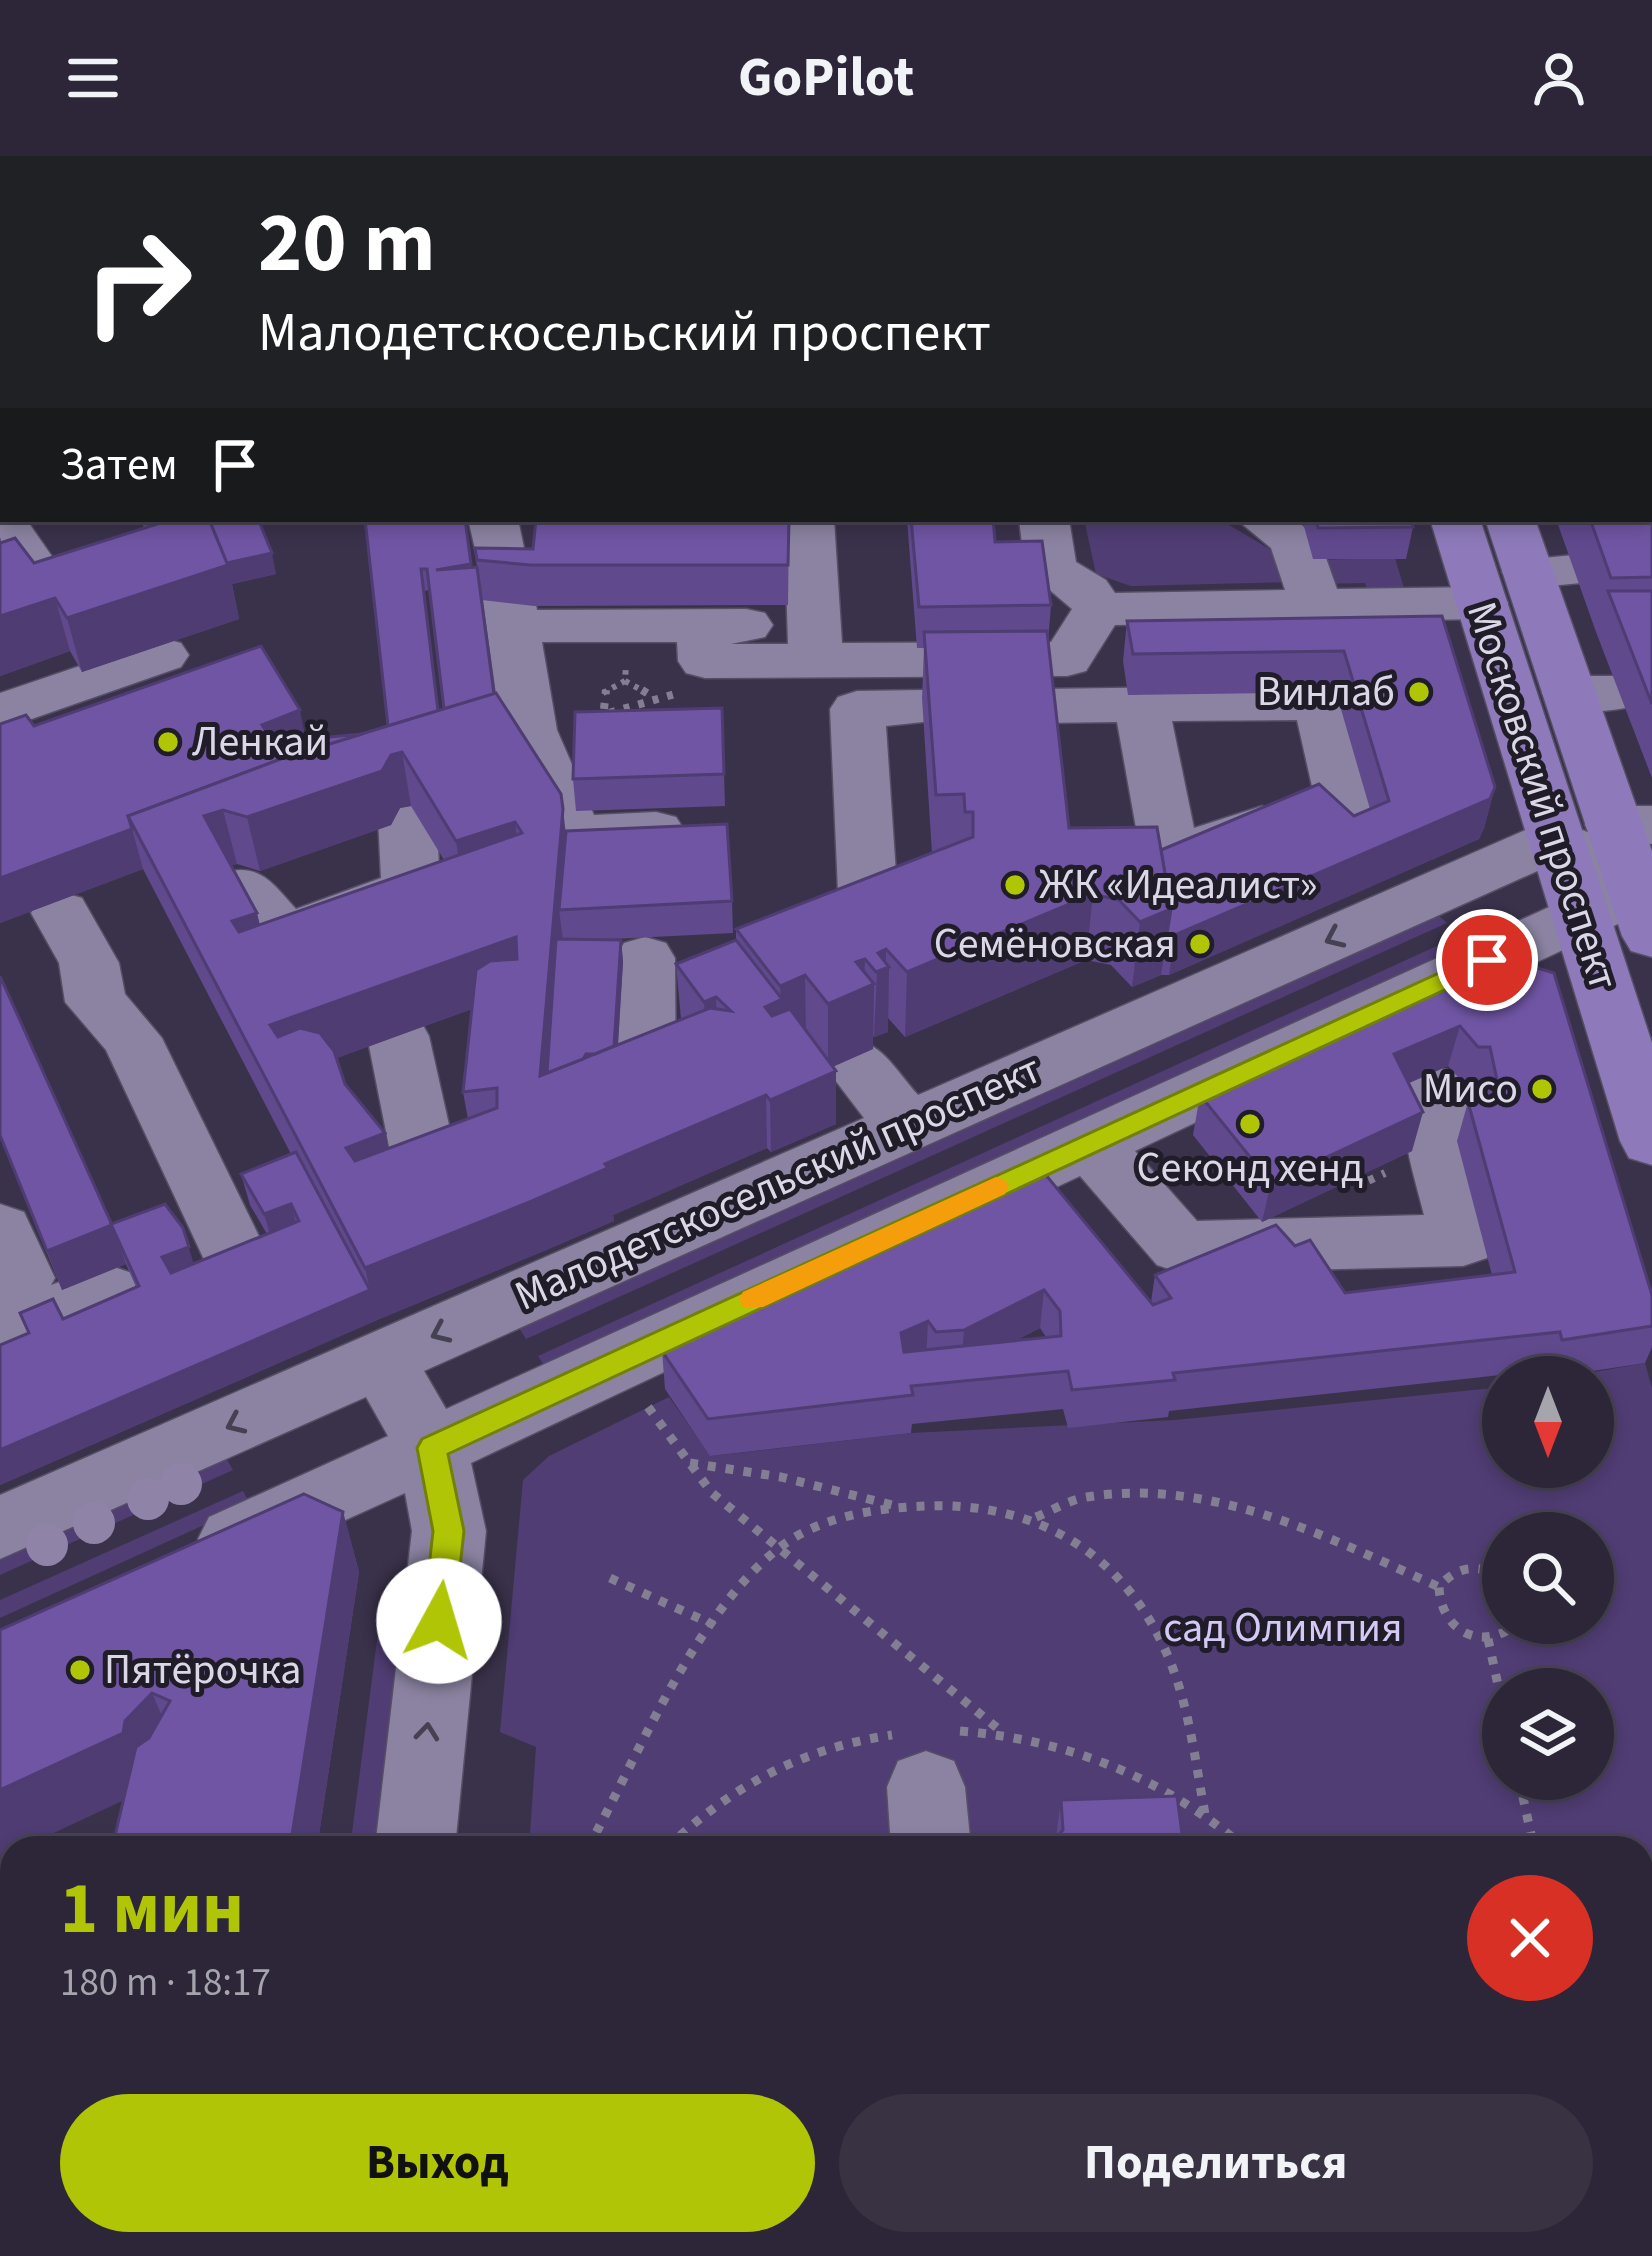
<!DOCTYPE html>
<html lang="ru">
<head>
<meta charset="utf-8">
<style>
  body { margin:0; font-family:"Source Sans 3",sans-serif; background:#383243; color:#f1f3f6; height:100vh; display:flex; flex-direction:column; font-size:45px; white-space:nowrap }
  * { box-sizing:border-box; margin:0 }
  p { font-size:39px; color:#a6a5ae }
  .icon { flex:none; width:66px; height:66px; fill:none; stroke:currentColor; stroke-width:2; stroke-linecap:round; stroke-linejoin:round }
  .map { position:relative; flex:1; overflow:hidden }
  .panel { position:absolute; left:0px; top:1680px; width:1653px; height:420px; display:flex; flex-direction:column; background:#2c2638; border-radius:36px 36px 0 0; box-shadow:0 6px 18px #0003,0 0 0 3px #484353 }
  .panel>* { flex:none }
  .guide { position:absolute; left:0px; top:0px; width:1653px; height:366px; box-shadow:0 6px 18px #0003,0 0 0 3px #484353; background:#202124; color:#fff; overflow:hidden }
  .needle { width:78px; rotate:180deg }
  .fabs { position:absolute; left:1482px; top:1200px; display:grid; gap:24px }
  .fabs a { display:grid; place-items:center; width:132px; height:132px; border-radius:50%; background:#2c2638; box-shadow:0 6px 18px #0003,0 0 0 3px #484353; font-size:60px }
  .pin { position:absolute; display:grid; place-items:center; width:102px; height:102px; color:#fff; margin:-51px; border:6px solid #fff; border-radius:50%; box-shadow:0 3px 12px #0007 }
  .me { position:absolute; width:132px; margin:-66px; rotate:6deg; stroke-linejoin:round; filter:drop-shadow(0 0 9px #0008) }
  .turn { display:flex; align-items:center; gap:42px; height:252px; padding:0 60px; font-size:54px }
  .turn .icon { width:156px; height:156px; stroke-width:2.5 }
  .turn b { display:block; font-size:84px; line-height:102px }
  .then { display:flex; align-items:center; height:114px; padding:0 60px; background:#0003; gap:24px; font-size:45px }
  .round { display:grid; place-items:center; flex:none; width:126px; height:126px; border-radius:63px; background:#383243 }
  .overview { display:flex; align-items:center; justify-content:space-between; height:204px; padding:0 60px }
  h1 { font-size:72px; font-weight:700; line-height:90px; color:#afc506 }
  .primary-button { display:flex; gap:24px; margin-top:auto; padding:24px 60px }
  .primary-button a { flex:1; height:138px; border-radius:72px; background:#afc506; color:#111; font-size:48px; font-weight:700; line-height:138px; text-align:center }
  .primary-button a+a { background:#383243; color:#f1f3f6 }
  header { display:flex; justify-content:space-between; align-items:center; height:156px; padding:0 60px; background:#2c2638; font-size:54px; font-weight:700 }
  .map>svg:first-child { display:block }
</style>
</head>
<body>
<header><svg class="icon" aria-label="menu" viewBox="0 0 24 24"><path d="M4 6h16M4 12h16M4 18h16"/></svg>GoPilot<svg class="icon" aria-label="person" viewBox="0 0 24 24"><circle cx="12" cy="8" r="4"/><path d="M4 21q1-7 8-7t8 7"/></svg></header>
<div class="map">
<svg width="1652" height="2100" viewBox="0 0 1652 2100">
  <rect width="100%" height="100%" fill="#3a324b"/>
  <g fill="#503d74" fill-rule="evenodd">
    <path d="M1084,363H1219L1288,404L1295,426L1131,430L1096,418Z"/>
    <path d="M1395,402L1406,439L1369,441L1365,427L1316,428L1310,404Z"/>
    <path d="M1437,758L1447,767L526,1183L517,1169Z"/>
    <path d="M1461,779L1472,789L547,1214L538,1200Z"/>
    <path d="M1645,1207L1652,1232V2100H496L497,2088H1641V1692H529L536,1591L500,1576L523,1324L549,1300L669,1241L711,1300L911,1277L1175,1264L1503,1231V1311H1593V1221H1567ZM1503,1377H1593V1467H1503ZM1503,1533H1593V1623H1503Z"/>
    <path d="M225,1300L233,1314L0,1419V1399Z"/>
    <path d="M243,1335L250,1348L0,1462V1444Z"/>
    <path d="M409,1445L379,1692H350L382,1446Z"/>
  </g>
  <g fill="none" stroke-linecap="round" stroke-linejoin="round">
    <defs>
      <g id="minor">
        <path d="M17,0H60L62,3H19Z"/>
        <path d="M0,347L3,363H26L83,445L90,456L83,467L64,472L45,467L0,400Z"/>
        <path d="M468,363H518L537,454L746,453L765,457L773,469L765,481L731,488H788L784,363H834L842,487L1051,486L1072,453L1025,413L1019,363H1069L1076,406L1106,424L1115,437L1285,434L1271,392L1236,363H1295L1320,385L1337,433L1482,431L1501,436L1508,447L1501,458L1482,463L1115,469L1086,515L1067,520L705,522L686,517L678,505L677,486H542L557,574L594,659L656,656L676,661L685,675L676,689C639,699 591,703 554,693L545,679L501,574L483,445L486,440Z"/>
        <path d="M1574,399L1592,404L1600,415L1592,426L1528,432L1510,427L1502,416L1510,405Z"/>
        <path d="M162,482L181,487L189,499L181,511L0,574V537Z"/>
        <path d="M1569,520H1619L1638,525L1646,537L1638,549C1609,557 1579,557 1550,549L1542,537L1550,525Z"/>
        <path d="M1320,529L1339,534L1347,546L1376,657L1394,692L1386,706L1365,712L1344,706L1318,657L1297,564L1172,565L1194,672L1262,650L1282,655L1291,669L1282,683L1193,715L1147,697L1138,683L1117,566L1042,567L1023,562L1015,550L1023,538L1042,533Z"/>
        <path d="M923,534L942,540L950,552L942,564L886,570L898,747C880,777 818,795 786,786L777,771L786,756L838,736L830,553L838,541L857,535Z"/>
        <path d="M417,640L437,646L446,659C428,687 449,719 432,747L285,801L264,795L214,731L222,717C260,706 272,727 296,753L381,722L378,662L387,648Z"/>
        <path d="M1614,650H1652V688L1603,685L1630,702L1638,715L1652,719V752L1135,995L1197,1065L1424,1059C1414,1017 1391,957 1414,917L1436,911L1458,917L1468,934L1472,991L1496,1084L1487,1102L1463,1110L1181,1117L1157,1109L1080,1020L471,1307L486,1375L455,1692H375L412,1375L405,1337L235,1414L209,1405L198,1383L209,1361L388,1280L366,1241L0,1403V1339L864,962L819,903L828,887C875,873 889,906 918,939L1537,669L1557,664L1590,677L1585,669L1594,655ZM1553,708L1593,731L446,1253L424,1215Z"/>
        <path d="M61,736L82,742L119,807L125,838L162,882L280,1123L270,1142L246,1150L222,1142L106,894L65,846L59,807L31,757L40,742Z"/>
        <path d="M645,781L666,787L675,802L676,933L666,949L644,956L622,949L612,933L615,802L624,787Z"/>
        <path d="M398,858L420,864L429,880L463,1031L453,1049L430,1056L407,1049L397,1031L367,880L376,864Z"/>
        <path d="M0,1048L24,1056L55,1122L51,1129L108,1109L132,1117L142,1136L132,1155L0,1203Z"/>
        <path d="M926,1595L954,1605L965,1631L971,1692H891L887,1631L898,1605Z"/>
        <path d="M327,2088H417L416,2100H326Z"/>
      </g>
      <g id="major">
        <path d="M1319,0H1361L1362,3H1320Z"/>
        <path d="M3,43V69L0,70V44Z"/>
        <path d="M3,195V223L0,224V196Z"/>
        <path d="M1430,363H1480L1652,887V1009L1629,1002L1620,985Z"/>
        <path d="M1485,363H1535L1652,695V801L1631,795L1622,780Z"/>
      </g>
    </defs>
    <use href="#minor" stroke="#554e64" stroke-width="3"/>
    <use href="#major" stroke="#554e64" stroke-width="3"/>
    <g stroke="#847e93" stroke-width="6" stroke-dasharray="4.5 6" stroke-linecap="butt">
      <path d="M625,525L647,537"/>
      <path d="M603,537L625,525L626,509"/>
    </g>
    <g stroke="#847e93" stroke-width="8" stroke-dasharray="6 9" stroke-linecap="butt">
      <path d="M642,534L650,539"/>
      <path d="M604,553L606,534"/>
      <path d="M595,561L675,538"/>
      <path d="M1355,1031L1385,1017"/>
    </g>
    <g stroke="#847e93" stroke-width="9" stroke-dasharray="8 10" stroke-linecap="butt">
      <path d="M648,1251L712,1337L1002,1576"/>
      <path d="M690,1307L781,1321L892,1349"/>
      <path d="M1036,1361C1053,1354 1069,1344 1087,1341C1211,1321 1330,1382 1439,1431"/>
      <path d="M1503,1421C1478,1408 1457,1409 1439,1431C1441,1476 1483,1497 1518,1467"/>
      <path d="M610,1422L714,1469"/>
      <path d="M1488,1483L1503,1552"/>
      <path d="M960,1575C1068,1584 1163,1621 1245,1692"/>
      <path d="M1519,1623L1534,1692"/>
      <path d="M588,1692C639,1598 694,1459 779,1392C820,1360 876,1352 927,1350C1035,1346 1123,1396 1167,1498C1189,1548 1195,1604 1205,1658"/>
      <path d="M667,1692C731,1630 803,1592 892,1579"/>
      <path d="M1641,1865L1652,1873"/>
      <path d="M1641,1939L1652,1923"/>
      <path d="M562,2088V2100"/>
      <path d="M1627,2088L1629,2100"/>
      <path d="M1359,2100L1363,2088"/>
    </g>
    <use href="#minor" fill="#8b83a1" fill-rule="evenodd"/>
    <use href="#major" fill="#8e7aba" fill-rule="evenodd"/>
  </g>
  <g fill="#8f84a8">
    <circle cx="181" cy="1328" r="21"/>
    <circle cx="148" cy="1343" r="21"/>
    <circle cx="94" cy="1367" r="21"/>
    <circle cx="47" cy="1389" r="21"/>
  </g>
  <g fill="#60498d" fill-rule="evenodd">
    <path d="M1427,0H1652V124H1650V3H1428Z"/>
    <rect x="1650" y="135" width="2" height="98"/>
    <path d="M1652,260V622L1596,476L1556,363H1650Z"/>
    <path d="M140,363H258L276,418L232,428L239,463L82,516L70,495L0,520V381L2,387L34,407L144,372Z"/>
    <path d="M365,363H465L471,411H477L475,392L533,393L789,363L788,449L534,450L482,444L494,538L566,675L732,745L733,777L592,784H621L623,806L618,889L681,863L676,808L736,784V773L932,697L922,542L924,492H917L907,363H993L995,386L1051,449L1048,486L1069,672L1161,694L1354,660L1370,653L1336,536L1128,539L1123,505L1127,465L1442,460L1495,631L1484,672L1479,683L1169,819H1161L1132,831L1111,809L1086,804L905,881L888,862V876L874,881L873,880V893L833,910L836,915V968L771,996L767,992L613,1059L614,1065L539,1097L377,1164L0,1329V1189L28,1177L20,1157L63,1163L136,1131L126,1108L62,1134L0,982V820L112,1067L194,1108L267,1078L250,1049L241,1018L291,998L143,713L0,767V568L306,583L362,578L388,570ZM429,434L444,553L439,555L424,435ZM411,650L444,704L260,769L231,709L237,708L260,715L391,669L400,652ZM472,853L463,936L468,963L388,993L345,928L336,902Z"/>
    <rect x="1086" y="363" width="41" height="4"/>
    <path d="M1302,363H1410L1413,371L1406,403H1313Z"/>
    <path d="M722,552L725,650L576,655L573,623Z"/>
    <path d="M1501,797L1652,1139V1191L1645,1207L1554,1221H1547L1546,1214L1169,1255L1168,1261L1068,1272L1063,1253L912,1268L911,1277L710,1300L665,1233L662,1195L1041,1013L1151,1146L1155,1119L1295,1090L1345,1137L1492,1119L1457,985L1468,946L1481,945L1478,931H1467L1448,910L1408,927L1412,995L1262,1066L1193,979L1200,939ZM1040,1172L1046,1181L1015,1185Z"/>
    <path d="M343,1356L359,1416L317,1692H112L123,1644L21,1692H12V1696L0,1702V1474Z"/>
    <path d="M1061,1644L1184,1692L1056,1681Z"/>
    <path d="M573,2088H1298L1293,2100H574Z"/>
  </g>
  <g fill="#4e3c73">
    <path d="M3,293V352L0,353V294Z"/>
    <path d="M147,363H180L160,415Z"/>
    <path d="M272,397L276,418L232,428L239,463L82,516L67,462L223,408Z"/>
    <path d="M55,442L70,495L0,520V460Z"/>
    <path d="M300,554L308,594L279,606L262,569Z"/>
    <path d="M402,596L411,650L400,652L391,669L260,715L247,661L223,654L237,708L217,714L134,672Z"/>
    <path d="M1495,631L1484,672L1479,683L1169,819L1175,779Z"/>
    <path d="M563,653L569,706L559,754L563,784L586,898L588,919L540,920Z"/>
    <path d="M515,666L522,719L464,739L456,685Z"/>
    <path d="M132,673L143,713L0,767V722Z"/>
    <path d="M1093,738L1086,804L905,881L907,816Z"/>
    <path d="M1171,753L1161,819L1132,831L1140,766Z"/>
    <path d="M257,757L270,811L245,819L232,765Z"/>
    <path d="M516,781L523,834L283,922L270,869Z"/>
    <path d="M621,784L623,806L616,919L614,898Z"/>
    <path d="M886,793V813L889,811L888,876L874,881L878,797Z"/>
    <path d="M865,803L864,833L874,828L873,893L828,913V848L856,806Z"/>
    <path d="M805,819L806,884L783,894L765,851L781,844L780,830Z"/>
    <path d="M716,841L718,894L707,899L704,846Z"/>
    <path d="M1460,870L1448,910L1384,938L1394,898Z"/>
    <path d="M836,915V968L771,996L770,944Z"/>
    <path d="M766,939L767,992L613,1059L614,1065L539,1097L377,1164L0,1329V1294L370,1134L365,1112Z"/>
    <path d="M1423,956L1412,995L1262,1066L1271,1027Z"/>
    <path d="M385,977L395,1030L358,1044L346,992Z"/>
    <path d="M291,1048L299,1079L273,1088L264,1058Z"/>
    <path d="M112,1069L126,1108L62,1134L47,1095Z"/>
    <path d="M183,1072L198,1122L172,1132L162,1101Z"/>
    <path d="M1044,1134L1040,1172L961,1212L964,1174Z"/>
    <path d="M928,1165L926,1204L900,1215L901,1177Z"/>
    <path d="M343,1356L359,1416L317,1692H290Z"/>
    <path d="M152,1537L176,1593L148,1633L21,1692H12V1696L0,1702V1634L125,1565Z"/>
    <path d="M12,2019V2082L0,2088V2025Z"/>
    <path d="M244,2088H259L257,2100H243Z"/>
  </g>
  <g fill="#7055a4" stroke="#4e3c73" stroke-width="3" fill-rule="evenodd">
    <path d="M685,0H1296L1297,2L675,3Z"/>
    <path d="M1455,0H1536L1537,3H1456Z"/>
    <path d="M1598,0H1652V72H1650V3H1600Z"/>
    <rect x="1650" y="135" width="2" height="46"/>
    <path d="M3,230V293L0,294V231Z"/>
    <path d="M1650,260H1652V421L1611,422L1590,363H1650Z"/>
    <path d="M173,363H209L228,409L67,462L55,442L0,460V387L15,382L34,407Z"/>
    <path d="M209,363H258L272,397L227,407Z"/>
    <path d="M365,363H465L471,408L436,414L477,411L494,538L444,553L427,413H421L438,555L388,570Z"/>
    <path d="M536,363H789L788,409H530L477,404L475,392L533,393Z"/>
    <path d="M911,363H993L995,386L1042,385L1051,449L919,451Z"/>
    <path d="M1316,363H1410L1413,371L1318,372Z"/>
    <path d="M1608,435H1652V548Z"/>
    <path d="M1442,460L1495,631L1490,643L1175,779L1167,778L1171,753L1161,694L1319,628L1354,660L1389,645L1344,495L1133,498L1127,465Z"/>
    <path d="M1047,475L1069,672L1157,671L1171,753L1140,766L1119,744L1093,738L907,816L886,793L878,797L889,811L876,816L865,803L856,806L874,828L828,848L805,819L780,830L736,773L973,681V656H965L964,638L936,639L924,476Z"/>
    <path d="M261,490L300,554L262,569L284,602L128,660L132,673L0,722V568L26,559L34,570Z"/>
    <path d="M496,537L561,638L563,653L540,920L710,852L731,855L716,841L704,846L676,808L736,784L782,843L765,851L772,860L790,853L836,915L770,944L766,939L605,1008L608,1012L532,1045L365,1112L128,660L289,600ZM402,596L456,685L515,666L522,677L239,776L232,765L257,757L204,660L223,654L247,661L382,615L391,599ZM516,781L517,803L490,805L476,814L463,936L497,932V952L355,1005L346,992L385,977L345,928L334,895L320,877L300,872L278,881L270,869Z"/>
    <path d="M722,552L724,618L573,623L575,556Z"/>
    <path d="M362,578L284,602L274,586Z"/>
    <path d="M727,668L732,745L559,754L566,675Z"/>
    <path d="M556,783L621,784L614,890L595,898H586L583,903L547,917Z"/>
    <path d="M1501,797L1508,803L1554,817L1652,1139V1170L1562,1184L1560,1176L1173,1217L1175,1224L1072,1234L1068,1215L911,1230L913,1239L708,1263L662,1195L1041,1013L1153,1149L1171,1142L1155,1119L1276,1069L1295,1090L1310,1084L1345,1137L1515,1116L1468,946L1501,943L1490,891H1478L1460,870L1394,898L1423,956L1271,1027L1200,939ZM1044,1134L1060,1155L1061,1180L904,1196L901,1177L928,1165L936,1176L964,1174Z"/>
    <path d="M0,820L112,1069L47,1095L0,979Z"/>
    <path d="M296,996L370,1134L0,1294V1189L29,1177L20,1157L53,1143L63,1163L139,1130L111,1068L165,1048L183,1072L189,1091L162,1101L171,1117L299,1065L291,1048L264,1058L241,1018Z"/>
    <path d="M304,1338L343,1356L290,1692H112L136,1591L149,1582L170,1545L152,1537L125,1565L123,1577L0,1634V1474Z"/>
    <path d="M1177,1640L1184,1692H1046L1063,1674L1061,1644Z"/>
    <path d="M12,1923V2019L0,2025V1928Z"/>
    <path d="M99,2088H244L243,2100H96Z"/>
    <path d="M573,2088H1250L1252,2100H919V2091L572,2093Z"/>
  </g>
  <defs><path id="oneway-chevron" d="M-2-3.5L2.5 0L-2 3.5" fill="none" stroke-width="1.6" stroke-linecap="round" stroke-linejoin="round" transform="scale(3)"/></defs>
  <g stroke="#454052">
    <use href="#oneway-chevron" transform="translate(1334 782) rotate(156)"/>
    <use href="#oneway-chevron" transform="translate(440 1177) rotate(156)"/>
    <use href="#oneway-chevron" transform="translate(235 1268) rotate(156)"/>
    <use href="#oneway-chevron" transform="translate(427 1576) rotate(-84)"/>
  </g>
  <path fill="#afc506" stroke="#728004" stroke-width="3" d="M1487,795L1499,804L1496,810L448,1298L464,1375L454,1465L450,1475L439,1479L428,1475L423,1465L433,1375L417,1292L422,1283Z"/>
  <path fill="#f59e0b" d="M996,1021L1005,1024L1009,1031L1005,1038L763,1151H743L739,1143L743,1136Z"/>
  <g fill="#afc506" stroke="#201c28" stroke-width="4.5">
    <circle cx="1419" cy="536" r="12"/>
    <circle cx="168" cy="586" r="12"/>
    <circle cx="1015" cy="729" r="12"/>
    <circle cx="1200" cy="788" r="12"/>
    <circle cx="1542" cy="933" r="12"/>
    <circle cx="1250" cy="968" r="12"/>
    <circle cx="80" cy="1514" r="12"/>
  </g>
  <g text-anchor="middle" dominant-baseline="central" stroke-width="10" stroke-linejoin="round" paint-order="stroke">
    <g font-size="42" fill="#dbd7e7" stroke="#201c28" text-anchor="end">
      <text x="1395" y="536">Винлаб</text>
      <text x="192" y="586" text-anchor="start">Ленкай</text>
      <text x="1039" y="729" text-anchor="start">ЖК «Идеалист»</text>
      <text x="1176" y="788">Семёновская</text>
      <text x="1518" y="933">Мисо</text>
      <text x="1250" y="1012" text-anchor="middle">Секонд хенд</text>
      <text x="104" y="1514" text-anchor="start">Пятёрочка</text>
    </g>
    <g font-size="42" fill="#dbd7e7" stroke="#201c28">
      <text transform="translate(1542 640) rotate(72)">Московский проспект</text>
      <text transform="translate(778 1027) rotate(-24)">Малодетскосельский проспект</text>
    </g>
    <g font-size="42" fill="#d4c8f4" stroke="#201c28">
      <text x="1283" y="1472">сад Олимпия</text>
    </g>
  </g>
</svg>
<div class="fabs">
<a><svg class="needle" viewBox="-14 -14 28 28"><path d="M0-13l5 13h-10z" fill="#e53935"/><path d="M0 13l5-13h-10z" fill="#a6a5ae"/></svg></a>
<a><svg class="icon" aria-label="search" viewBox="0 0 24 24"><circle cx="10" cy="10" r="6"/><path d="M15 15l6 6"/></svg></a>
<a><svg class="icon" aria-label="layers" viewBox="0 0 24 24"><path d="M12 4l9 5-9 5-9-5zM3 14l9 5 9-5"/></svg></a>
</div>
<div class="pin" style="left:1487px;top:804px;background:#d93025"><svg class="icon" aria-label="arrive" viewBox="0 0 24 24"><path d="M6 21V4h12l-3 4 3 4H6"/></svg></div>
<svg class="me" style="left:439px;top:1465px" viewBox="-20 -20 40 40"><circle r="19" fill="#fff"/><path d="M0-13L10 11 0 6-10 11z" fill="#afc506"/></svg>
<div class="guide">
<div class="turn"><svg class="icon" aria-label="right" viewBox="0 0 24 24"><path d="M7 20v-9h11M14 6l5 5-5 5"/></svg><div><b>20 m</b>Малодетскосельский проспект</div></div>
<div class="then">Затем<svg class="icon" aria-label="arrive" viewBox="0 0 24 24"><path d="M6 21V4h12l-3 4 3 4H6"/></svg></div>
</div>
<section class="panel">
<div class="overview"><div><h1>1 мин</h1><p>180 m · 18:17</p></div><a class="round" style="background:#d93025;color:#fff"><svg class="icon" aria-label="close" viewBox="0 0 24 24"><path d="M6 6l12 12M18 6L6 18"/></svg></a></div>
<div class="primary-button"><a>Выход</a><a>Поделиться</a></div>
</section>
</div>
</body>
</html>
